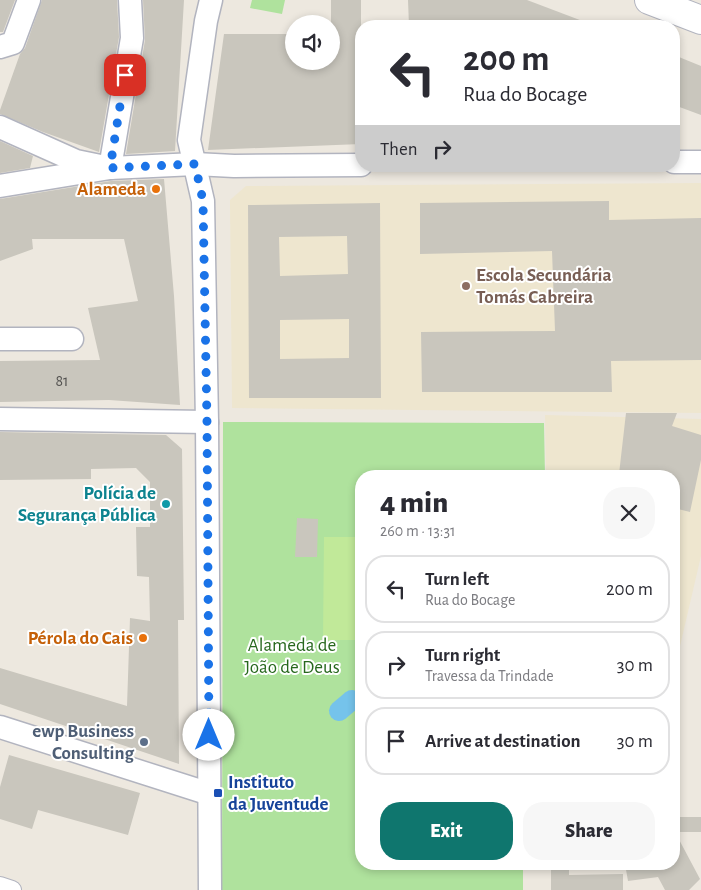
<!DOCTYPE html>
<html lang="en">
<head>
<meta charset="utf-8">
<style>
  body { margin:0; font-family:"Alegreya Sans",sans-serif; background:#f7f7f7; color:#2b2b33; height:100vh; display:flex; flex-direction:column; font-size:19px; white-space:nowrap }
  * { box-sizing:border-box; margin:0 }
  p { font-size:16px; color:#7c7c81 }
  .icon { flex:none; width:28px; height:28px; fill:none; stroke:currentColor; stroke-width:2; stroke-linecap:round; stroke-linejoin:round }
  .map { position:relative; flex:1; overflow:hidden }
  .sheet { position:absolute; left:355px; top:470px; width:325px; height:400px; display:flex; flex-direction:column; background:#fff; border-radius:20px; box-shadow:0 2px 8px #0003 }
  .sheet>* { flex:none }
  .banner { position:absolute; left:355px; top:20px; width:325px; height:152px; border-radius:20px; box-shadow:0 2px 8px #0003; background:#fff; color:#2b2b33; overflow:hidden }
  .tools { position:absolute; left:285px; top:15px; display:grid; gap:10px }
  .tools a { display:grid; place-items:center; width:55px; height:55px; border-radius:50%; background:#fff; box-shadow:0 2px 8px #0003; font-size:25px }
  .pin { position:absolute; display:grid; place-items:center; width:42px; height:42px; color:#fff; margin:-21px; border-radius:10px; box-shadow:0 2px 8px #0006 }
  .me { position:absolute; width:55px; margin:-28px; rotate:0deg; stroke-linejoin:round; filter:drop-shadow(0 0 4px #0008) }
  .turn { display:flex; align-items:center; gap:18px; height:105px; padding:0 25px; font-size:22px }
  .turn .icon { width:65px; height:65px; stroke-width:2.5 }
  .turn b { display:block; font-size:35px; line-height:42px }
  .then { display:flex; align-items:center; height:48px; padding:0 25px; background:#0003; gap:10px; font-size:19px }
  .round { display:grid; place-items:center; flex:none; width:52px; height:52px; border-radius:20px; background:#f7f7f7 }
  .headline { display:flex; align-items:center; justify-content:space-between; height:85px; padding:0 25px }
  h1 { font-size:30px; font-weight:800; line-height:38px }
  .button { display:flex; gap:10px; margin-top:auto; padding:10px 25px }
  .button a { flex:1; height:58px; border-radius:20px; background:#0f766e; color:#fff; font-size:20px; font-weight:800; line-height:58px; text-align:center }
  .button a+a { background:#f7f7f7; color:#2b2b33 }
  ul { padding:0; list-style:none }
  li { display:flex; align-items:center; gap:15px; height:68px; margin:0 10px 8px; padding:0 15px; border:2px solid #e1e1e2; border-radius:20px }
  li div { flex:1 }
  li b { display:block; font-size:19px }
  li em { font-style:normal }
  .map>svg:first-child { display:block }
</style>
</head>
<body>
<div class="map">
<svg width="701" height="890" viewBox="0 0 701 890">
  <rect width="100%" height="100%" fill="#ede8df"/>
  <g fill="#eee6cf">
    <path d="M701,183V413L232,408L230,200L246,186Z"/>
    <path d="M545,415L701,419V556L674,672V476H546Z"/>
  </g>
  <g fill="#afe29d">
    <path d="M252,0H285L282,14L250,8Z"/>
    <path d="M223,422L544,423L545,476H361V864H523V890H222Z"/>
  </g>
  <path fill="#c1e999" d="M324,537H361V640H323Z"/>
  <g fill="none" stroke-linecap="round" stroke-linejoin="round">
    <path stroke="#75c3eb" stroke-width="20" d="M339,711L352,700"/>
  </g>
  <g fill="#c9c6bd" fill-rule="evenodd">
    <path d="M0,0H15L3,32H0Z"/>
    <path d="M42,0H117L119,37L99,152L43,132L0,114V110L20,54L25,48Z"/>
    <path d="M143,0H184L175,151L126,154L145,40Z"/>
    <path d="M331,0H361V144L208,150L224,34H294V61H331V34L333,27L331,26Z"/>
    <path d="M408,0H527L593,25L592,26H409Z"/>
    <path d="M674,55L701,66V115L674,105Z"/>
    <path d="M0,141L33,156L30,168L0,173Z"/>
    <path d="M164,179L174,296L180,405L109,400L0,402V361L100,360L88,308L138,301L124,239H32L33,249L0,261V199L111,181Z"/>
    <path d="M609,201V220L701,218V360L611,361L612,392H422L421,332L555,331L552,251L420,254V203Z"/>
    <path d="M380,203L381,398H249L248,205ZM347,236L348,274L280,276L279,237ZM349,319V358L280,359V320Z"/>
    <path d="M626,413H677L672,426L701,435V460L690,512L674,508V476H626L619,474Z"/>
    <path d="M0,432L166,435L182,449L184,620H178L179,764L0,704V668L127,706L130,618L150,621L149,577L137,576L136,527H150V482L136,468L91,469V479L0,480Z"/>
    <path d="M297,518L318,519L317,557H295Z"/>
    <path d="M9,755L140,793L128,835L38,810L32,829L0,819V787Z"/>
    <path d="M674,817H701V832H675L700,879L689,890H665L658,877L628,881L625,864H674Z"/>
    <path d="M551,864H569V875L623,874V890H551Z"/>
  </g>
  <g fill="none" stroke-linecap="round" stroke-linejoin="round">
    <defs>
      <path id="pedestrian" d="M0,886L12,890"/>
      <g id="minor">
        <path d="M0,47L13,43L29,0"/>
        <path d="M0,127L76,161L110,168L132,38L130,0"/>
        <path d="M674,162H701"/>
        <path d="M0,186L110,168L195,164L234,166L361,165"/>
        <path d="M0,339H72"/>
        <path d="M0,419L207,422"/>
        <path d="M0,727L210,794"/>
        <path d="M210,890L207,422L203,201L189,140L206,21L211,0"/>
      </g>
      <path id="secondary" d="M649,0L701,20"/>
    </defs>
    <use href="#pedestrian" stroke="#b2b4bf" stroke-width="20"/>
    <use href="#minor" stroke="#b2b4bf" stroke-width="25"/>
    <use href="#secondary" stroke="#b2b4bf" stroke-width="30"/>
    <use href="#pedestrian" stroke="#fff" stroke-width="18"/>
    <use href="#minor" stroke="#fff" stroke-width="22"/>
    <use href="#secondary" stroke="#fff" stroke-width="28"/>
  </g>
  <g fill="none" stroke-linecap="round" stroke-linejoin="round">
    <path stroke="#1a73e8" stroke-width="9" stroke-dasharray="0 16.2" d="M125,75L110,168L195,164L203,201L207,422L209,735"/>
  </g>
  <g fill="#e8710a" stroke="#fff" stroke-width="2">
    <circle cx="156" cy="189" r="5"/>
    <circle cx="143" cy="638" r="5"/>
  </g>
  <circle fill="#8d6e63" stroke="#fff" stroke-width="2" cx="466" cy="286" r="5"/>
  <circle fill="#0f9aa8" stroke="#fff" stroke-width="2" cx="166" cy="504" r="5"/>
  <circle fill="#5c6f8a" stroke="#fff" stroke-width="2" cx="144" cy="742" r="5"/>
  <rect fill="#1a4fb4" stroke="#fff" stroke-width="2" x="213" y="788" width="10" height="10" rx="2.5"/>
  <g text-anchor="middle" dominant-baseline="central" stroke-width="4" stroke-linejoin="round" paint-order="stroke">
    <g font-size="16" fill="#535250">
      <text x="62" y="381">81</text>
    </g>
    <g font-size="19" font-weight="bold" fill="#c56008" stroke="#fff" text-anchor="end">
      <text x="146" y="189">Alameda</text>
      <text x="133" y="638">Pérola do Cais</text>
    </g>
    <g font-size="19" font-weight="bold" fill="#785e54" stroke="#fff" text-anchor="start">
      <text x="476" y="275">Escola Secundária<tspan x="476" dy="22">Tomás Cabreira</tspan></text>
    </g>
    <g font-size="19" font-weight="bold" fill="#0d838f" stroke="#fff" text-anchor="end">
      <text x="156" y="493">Polícia de<tspan x="156" dy="22">Segurança Pública</tspan></text>
    </g>
    <g font-size="19" fill="#27681d" stroke="#fff">
      <text x="292" y="645">Alameda de<tspan x="292" dy="22">João de Deus</tspan></text>
    </g>
    <g font-size="19" font-weight="bold" fill="#4e5e75" stroke="#fff" text-anchor="end">
      <text x="134" y="731">ewp Business<tspan x="134" dy="22">Consulting</tspan></text>
    </g>
    <g font-size="19" font-weight="bold" fill="#164399" stroke="#fff" text-anchor="start">
      <text x="228" y="782">Instituto<tspan x="228" dy="22">da Juventude</tspan></text>
    </g>
  </g>
</svg>
<div class="tools">
<a><svg class="icon" aria-label="sound" viewBox="0 0 24 24"><path d="M4 9h4l5-4v14l-5-4H4zM17 9q2 3 0 6"/></svg></a>
</div>
<div class="pin" style="left:125px;top:75px;background:#d93025"><svg class="icon" aria-label="arrive" viewBox="0 0 24 24"><path d="M6 21V4h12l-3 4 3 4H6"/></svg></div>
<svg class="me" style="left:209px;top:735px" viewBox="-20 -20 40 40"><circle r="19" fill="#fff"/><path d="M0-13L10 11 0 6-10 11z" fill="#1a73e8"/></svg>
<div class="banner">
<div class="turn"><svg class="icon" aria-label="left" viewBox="0 0 24 24"><path d="M17 20v-9H6M10 6l-5 5 5 5"/></svg><div><b>200 m</b>Rua do Bocage</div></div>
<div class="then">Then<svg class="icon" aria-label="right" viewBox="0 0 24 24"><path d="M7 20v-9h11M14 6l5 5-5 5"/></svg></div>
</div>
<section class="sheet">
<div class="headline"><div><h1>4 min</h1><p>260 m · 13:31</p></div><a class="round"><svg class="icon" aria-label="close" viewBox="0 0 24 24"><path d="M6 6l12 12M18 6L6 18"/></svg></a></div>
<ul>
<li><svg class="icon" aria-label="left" viewBox="0 0 24 24"><path d="M17 20v-9H6M10 6l-5 5 5 5"/></svg><div><b>Turn left</b><p>Rua do Bocage</p></div><em>200 m</em></li>
<li><svg class="icon" aria-label="right" viewBox="0 0 24 24"><path d="M7 20v-9h11M14 6l5 5-5 5"/></svg><div><b>Turn right</b><p>Travessa da Trindade</p></div><em>30 m</em></li>
<li><svg class="icon" aria-label="arrive" viewBox="0 0 24 24"><path d="M6 21V4h12l-3 4 3 4H6"/></svg><div><b>Arrive at destination</b></div><em>30 m</em></li>
</ul>
<div class="button"><a>Exit</a><a>Share</a></div>
</section>
</div>
</body>
</html>
